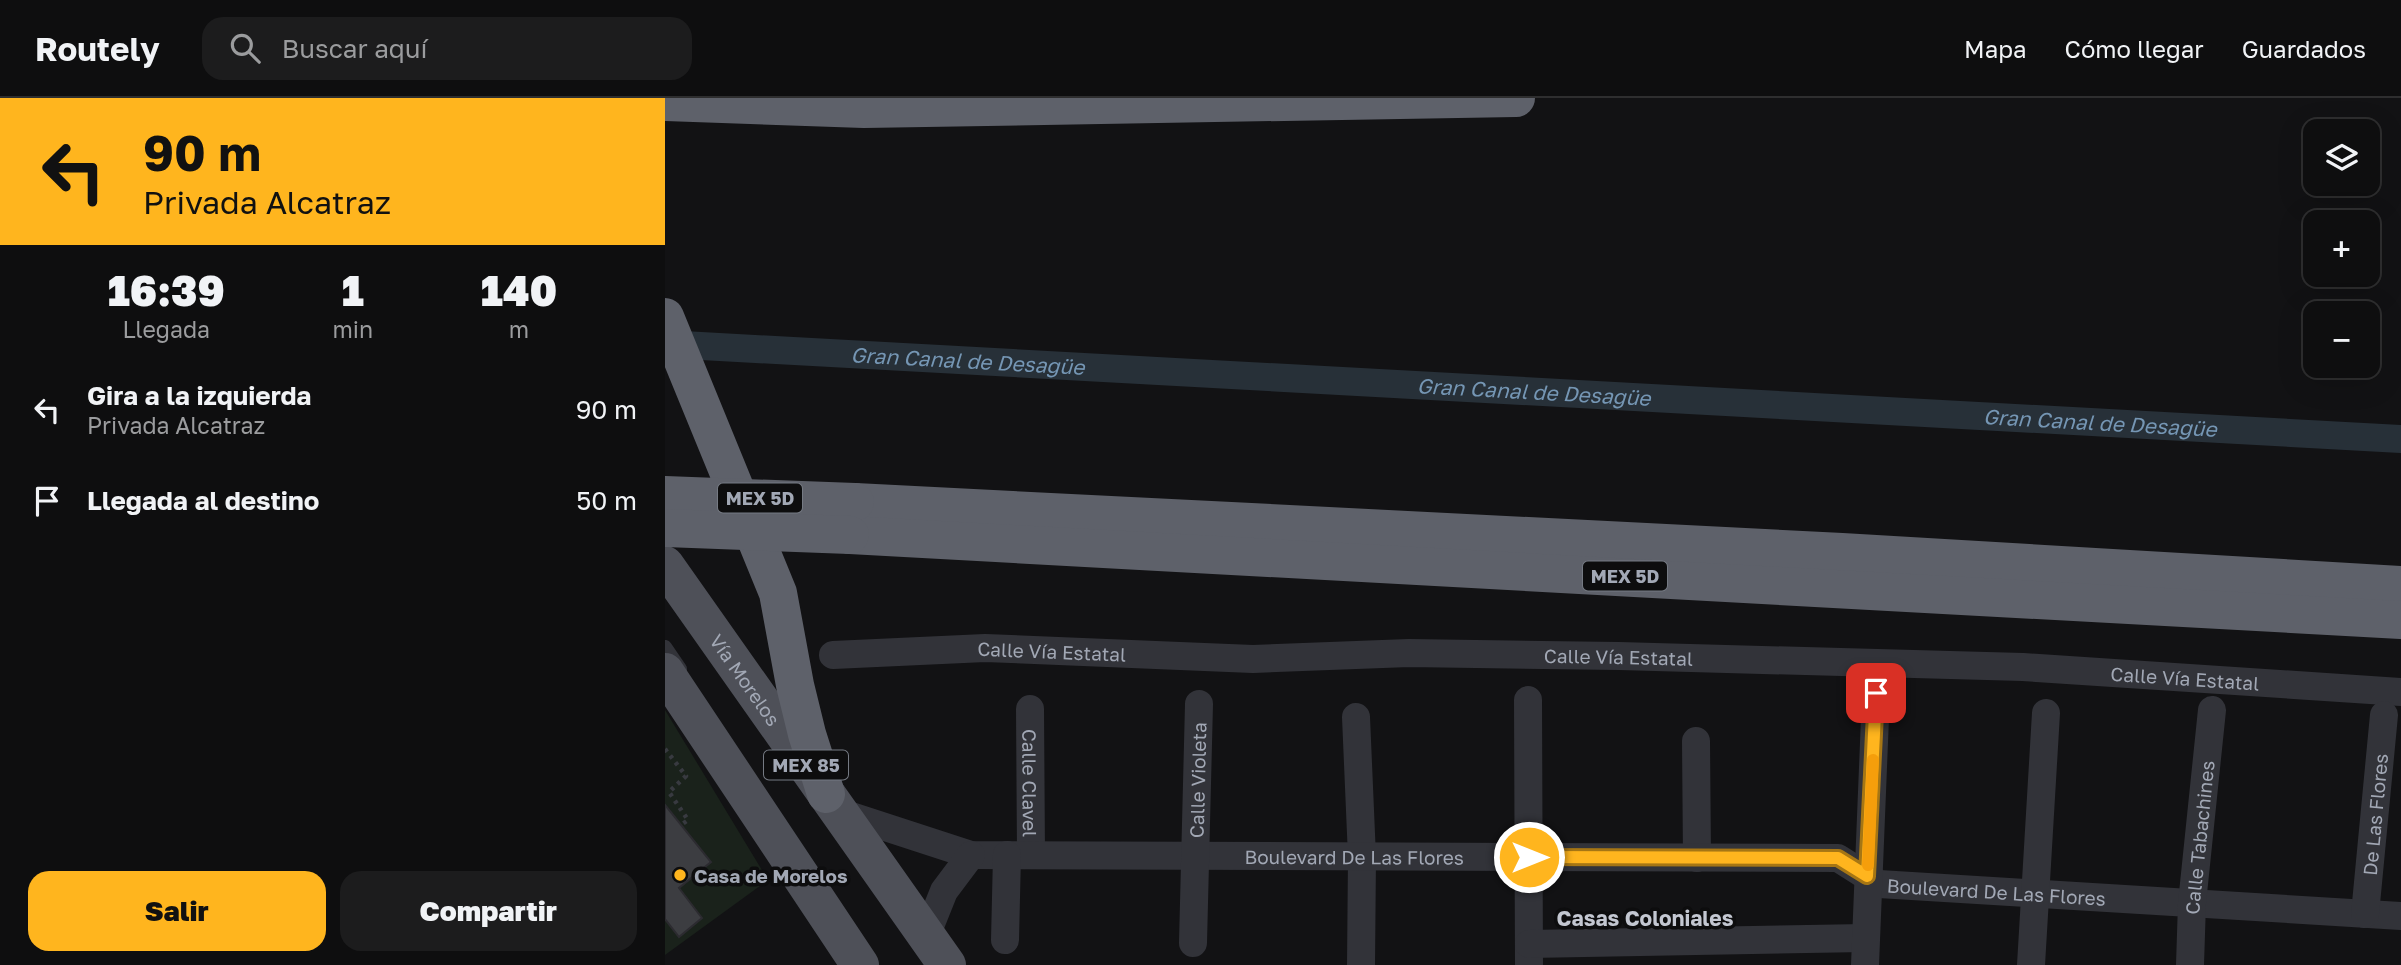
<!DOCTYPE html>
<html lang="es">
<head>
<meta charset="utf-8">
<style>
  body { margin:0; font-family:"Golos Text",sans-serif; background:#1c1c1d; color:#f1f3f6; height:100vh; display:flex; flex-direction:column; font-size:26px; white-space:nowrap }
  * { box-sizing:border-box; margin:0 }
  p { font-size:23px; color:#9b9c9e }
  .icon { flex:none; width:38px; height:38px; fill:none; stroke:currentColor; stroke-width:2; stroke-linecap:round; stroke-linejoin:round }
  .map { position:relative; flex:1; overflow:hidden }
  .details { display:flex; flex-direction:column; background:#0e0e0f; width:665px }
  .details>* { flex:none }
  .banner { background:#ffb51e; color:#111; overflow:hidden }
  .buttons { position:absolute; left:1638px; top:21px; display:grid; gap:14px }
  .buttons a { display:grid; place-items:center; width:77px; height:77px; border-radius:14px; background:#0e0e0f; box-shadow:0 7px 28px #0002,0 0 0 2px #2e2e2f; font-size:35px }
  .pin { position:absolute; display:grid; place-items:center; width:60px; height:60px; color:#fff; margin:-30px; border-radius:14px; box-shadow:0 4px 10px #0006 }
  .me { position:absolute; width:77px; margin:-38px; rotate:90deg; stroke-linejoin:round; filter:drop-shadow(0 0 5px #0008) }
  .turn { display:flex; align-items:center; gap:24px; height:147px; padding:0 28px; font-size:32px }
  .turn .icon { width:91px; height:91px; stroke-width:2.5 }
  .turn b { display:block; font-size:49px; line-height:60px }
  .eta { display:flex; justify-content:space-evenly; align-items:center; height:119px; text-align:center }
  .eta b { font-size:42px; font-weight:800; line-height:49px }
  .button { display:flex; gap:14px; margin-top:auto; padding:14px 28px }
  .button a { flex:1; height:80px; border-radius:21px; background:#ffb51e; color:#111; font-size:28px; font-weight:800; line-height:80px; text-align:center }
  .button a+a { background:#1c1c1d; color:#f1f3f6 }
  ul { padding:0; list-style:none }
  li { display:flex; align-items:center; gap:21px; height:91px; padding:0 28px }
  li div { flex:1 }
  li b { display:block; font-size:26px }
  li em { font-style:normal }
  header { display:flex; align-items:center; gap:42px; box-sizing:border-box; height:98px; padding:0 35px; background:#0e0e0f; border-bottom:2px solid #2e2e2f }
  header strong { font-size:33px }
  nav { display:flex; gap:38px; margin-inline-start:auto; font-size:24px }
  .search { width:490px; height:63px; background:#1c1c1d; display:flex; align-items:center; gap:18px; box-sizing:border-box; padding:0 24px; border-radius:21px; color:#9b9c9e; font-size:26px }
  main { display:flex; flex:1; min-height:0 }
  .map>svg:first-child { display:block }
</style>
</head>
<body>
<header>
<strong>Routely</strong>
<div class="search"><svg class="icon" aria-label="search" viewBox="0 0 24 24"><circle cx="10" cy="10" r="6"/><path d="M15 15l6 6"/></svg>Buscar aquí</div>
<nav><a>Mapa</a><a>Cómo llegar</a><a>Guardados</a></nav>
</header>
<main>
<section class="details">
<div class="banner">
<div class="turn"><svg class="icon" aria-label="left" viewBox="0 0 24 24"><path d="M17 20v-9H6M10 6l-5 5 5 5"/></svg><div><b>90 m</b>Privada Alcatraz</div></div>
</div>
<div class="eta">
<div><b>16:39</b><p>Llegada</p></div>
<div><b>1</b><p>min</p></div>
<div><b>140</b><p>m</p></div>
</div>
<ul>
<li><svg class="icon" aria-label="left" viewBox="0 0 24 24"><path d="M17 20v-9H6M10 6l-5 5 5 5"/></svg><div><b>Gira a la izquierda</b><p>Privada Alcatraz</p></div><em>90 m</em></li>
<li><svg class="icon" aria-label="arrive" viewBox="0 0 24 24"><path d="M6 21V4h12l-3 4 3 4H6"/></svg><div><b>Llegada al destino</b></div><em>50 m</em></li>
</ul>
<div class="button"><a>Salir</a><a>Compartir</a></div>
</section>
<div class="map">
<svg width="1736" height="867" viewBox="0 0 1736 867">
  <rect width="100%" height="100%" fill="#121214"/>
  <path fill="#1a221b" d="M0,612L103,782L0,857Z"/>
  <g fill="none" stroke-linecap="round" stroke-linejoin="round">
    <path stroke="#273038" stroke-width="28" id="s1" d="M0,246L1736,341"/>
  </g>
  <path fill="#3c3d41" stroke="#2c2b30" stroke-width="2" d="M0,707L46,764L14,790L37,820L14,839L0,821Z"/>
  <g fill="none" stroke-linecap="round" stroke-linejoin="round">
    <path stroke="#383a40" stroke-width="4.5" stroke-dasharray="3.5 5" stroke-linecap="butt" d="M0,651L21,678L4,694L23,722L16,727"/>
    <path stroke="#323339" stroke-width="14" d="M0,549L15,571"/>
    <g stroke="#323339" stroke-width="28">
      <path id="s2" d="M168,557L320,550L588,561L744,555L954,558L1358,569L1736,594"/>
      <path d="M863,602L864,867"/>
      <path id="s3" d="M365,611L366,757"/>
      <path d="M691,619L697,759L696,867"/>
      <path d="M1031,643L1032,760"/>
      <path id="s4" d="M174,714L306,757L1173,760L1214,786L1736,818"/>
      <path id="s5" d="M1700,816L1719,617"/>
      <path d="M261,838L279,793L306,757"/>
      <path d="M340,842L342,757"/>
      <path id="s6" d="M528,845L534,606"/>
      <path d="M864,846L1200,840"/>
      <path d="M1200,867L1211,595"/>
      <path d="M1366,867L1381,615"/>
      <path id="s7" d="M1525,867L1527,805L1547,612"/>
    </g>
    <g stroke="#4e5058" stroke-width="38">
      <path id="s8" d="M0,467L282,867"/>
      <path d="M0,574L195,867"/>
    </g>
    <g stroke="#5e616a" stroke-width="38">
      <path d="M0,4L199,11L851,0"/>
      <path d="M0,219L113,495L130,587L142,636L161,696"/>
      <path d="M190,404L1177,454L1736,487"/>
      <path d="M185,437L1736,522"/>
    </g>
    <g stroke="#5e616a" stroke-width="38">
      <path d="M0,397L190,404"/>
      <path d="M0,430L185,437"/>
    </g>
  </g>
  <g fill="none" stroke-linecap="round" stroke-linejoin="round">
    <defs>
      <path id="route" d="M864,759L1173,760L1202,778L1211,595"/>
    </defs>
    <use href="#route" stroke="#a67614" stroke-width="18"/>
    <use href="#route" stroke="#ffb51e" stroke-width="12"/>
    <path stroke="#f59e0b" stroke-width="12" d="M1203,767L1208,662"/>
  </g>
  <circle fill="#ffb51e" stroke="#0d0d0e" stroke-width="2.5" cx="15" cy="777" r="7"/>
  <g text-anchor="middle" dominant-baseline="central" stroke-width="7" stroke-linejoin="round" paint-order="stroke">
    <g fill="#0d0d0e" stroke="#757a83" stroke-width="2">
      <rect x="53" y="385.5" width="84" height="29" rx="5"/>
      <rect x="918" y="463.5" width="84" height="29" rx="5"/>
      <rect x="99" y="652.5" width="84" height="29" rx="5"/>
    </g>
    <g font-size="18" font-weight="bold" fill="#a2a8b5">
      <text x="95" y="400">MEX 5D</text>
      <text x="960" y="478">MEX 5D</text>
      <text x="141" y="667">MEX 85</text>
    </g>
    <g font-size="19" fill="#a2a8b5" stroke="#0d0d0e">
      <text stroke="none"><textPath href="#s2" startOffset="219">Calle Vía Estatal</textPath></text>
      <text stroke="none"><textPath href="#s2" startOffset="786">Calle Vía Estatal</textPath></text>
      <text stroke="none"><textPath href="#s2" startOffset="1353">Calle Vía Estatal</textPath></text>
      <text stroke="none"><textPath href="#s8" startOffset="140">Vía Morelos</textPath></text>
      <text stroke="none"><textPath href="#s6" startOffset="163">Calle Violeta</textPath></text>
      <text stroke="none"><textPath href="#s3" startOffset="74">Calle Clavel</textPath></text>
      <text stroke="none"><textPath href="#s5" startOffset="100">De Las Flores</textPath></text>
      <text stroke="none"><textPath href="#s7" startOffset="128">Calle Tabachines</textPath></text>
      <text stroke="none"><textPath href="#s4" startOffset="522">Boulevard De Las Flores</textPath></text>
      <text stroke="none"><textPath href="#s4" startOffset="1172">Boulevard De Las Flores</textPath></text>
    </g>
    <g font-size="19" font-weight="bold" fill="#a2a8b5" stroke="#0d0d0e" text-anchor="start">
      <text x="29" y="777">Casa de Morelos</text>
    </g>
    <g font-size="21" font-style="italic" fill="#7596b4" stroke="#0d0d0e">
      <text stroke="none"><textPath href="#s1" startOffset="303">Gran Canal de Desagüe</textPath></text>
      <text stroke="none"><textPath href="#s1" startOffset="870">Gran Canal de Desagüe</textPath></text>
      <text stroke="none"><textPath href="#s1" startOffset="1437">Gran Canal de Desagüe</textPath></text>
    </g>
    <g font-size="21" font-weight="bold" fill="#c3c7d1" stroke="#0d0d0e">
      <text x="980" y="820">Casas Coloniales</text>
    </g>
  </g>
</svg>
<div class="buttons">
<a><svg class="icon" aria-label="layers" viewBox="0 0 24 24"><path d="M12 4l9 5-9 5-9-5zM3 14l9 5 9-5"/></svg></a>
<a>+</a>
<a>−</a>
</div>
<div class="pin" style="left:1211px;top:595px;background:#d93025"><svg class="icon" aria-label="arrive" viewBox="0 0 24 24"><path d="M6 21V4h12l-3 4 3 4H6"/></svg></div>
<svg class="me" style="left:864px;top:759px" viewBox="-20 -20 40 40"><circle r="17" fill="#ffb51e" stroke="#fff" stroke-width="3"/><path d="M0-11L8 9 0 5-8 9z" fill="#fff"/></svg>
</div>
</main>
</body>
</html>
